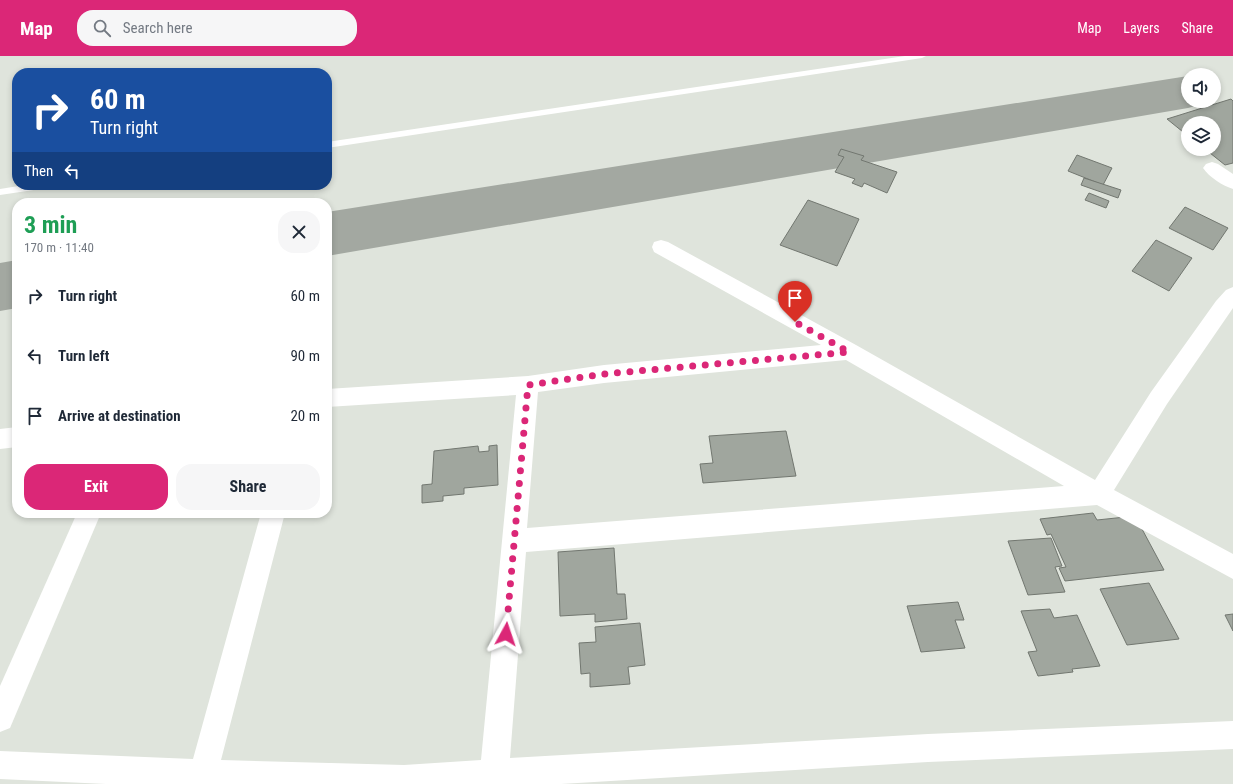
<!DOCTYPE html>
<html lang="en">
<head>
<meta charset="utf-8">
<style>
  body { margin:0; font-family:"Roboto Condensed",sans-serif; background:#f6f6f7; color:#1f2937; height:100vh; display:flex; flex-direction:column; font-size:15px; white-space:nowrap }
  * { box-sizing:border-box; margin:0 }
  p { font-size:13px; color:#747a83 }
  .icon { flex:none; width:22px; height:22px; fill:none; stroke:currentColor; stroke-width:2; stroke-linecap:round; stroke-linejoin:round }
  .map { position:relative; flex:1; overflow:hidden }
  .details { position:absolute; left:12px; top:142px; width:320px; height:320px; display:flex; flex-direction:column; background:#fff; border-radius:16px; box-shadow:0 2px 6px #0003 }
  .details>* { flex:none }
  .top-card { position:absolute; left:12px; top:12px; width:320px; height:122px; border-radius:16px; box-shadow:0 2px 6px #0003; background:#1a4fa0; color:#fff; overflow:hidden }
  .buttons { position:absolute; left:1181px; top:12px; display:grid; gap:8px }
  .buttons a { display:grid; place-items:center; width:40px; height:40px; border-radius:50%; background:#fff; box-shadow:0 2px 6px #0003; font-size:20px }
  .pin { position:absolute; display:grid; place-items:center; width:34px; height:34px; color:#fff; margin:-41px -17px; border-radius:50% 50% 50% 0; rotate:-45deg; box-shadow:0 0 4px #0007 }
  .pin .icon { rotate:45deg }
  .me { position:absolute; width:44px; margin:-22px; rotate:5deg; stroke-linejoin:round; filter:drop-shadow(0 0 3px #0008) }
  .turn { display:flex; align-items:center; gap:14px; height:84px; padding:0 12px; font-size:18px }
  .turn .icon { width:52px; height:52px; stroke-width:2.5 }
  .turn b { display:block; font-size:28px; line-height:34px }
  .then { display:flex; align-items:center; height:38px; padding:0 12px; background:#0003; gap:8px; font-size:15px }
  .round { display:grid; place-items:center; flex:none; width:42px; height:42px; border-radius:16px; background:#f6f6f7 }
  .overview { display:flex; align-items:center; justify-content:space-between; height:68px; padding:0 12px }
  h1 { font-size:24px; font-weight:700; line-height:30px; color:#1e9e55 }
  .primary-button { display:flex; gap:8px; margin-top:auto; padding:8px 12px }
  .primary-button a { flex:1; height:46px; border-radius:16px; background:#db2777; color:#fff; font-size:16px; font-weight:700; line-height:46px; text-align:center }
  .primary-button a+a { background:#f6f6f7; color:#1f2937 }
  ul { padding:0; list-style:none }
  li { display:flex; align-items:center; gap:12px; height:60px; padding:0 12px }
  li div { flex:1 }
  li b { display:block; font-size:15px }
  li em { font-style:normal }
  header { display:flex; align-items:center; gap:24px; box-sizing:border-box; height:56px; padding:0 20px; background:#db2777; color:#fff }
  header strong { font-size:19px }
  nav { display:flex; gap:22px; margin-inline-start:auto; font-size:14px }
  .search { width:280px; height:36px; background:#f6f6f7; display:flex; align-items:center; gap:10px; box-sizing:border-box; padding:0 14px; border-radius:16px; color:#747a83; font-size:15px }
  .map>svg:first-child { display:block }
</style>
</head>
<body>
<header>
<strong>Map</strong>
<div class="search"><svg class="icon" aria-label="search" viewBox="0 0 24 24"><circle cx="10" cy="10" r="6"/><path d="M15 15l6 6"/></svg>Search here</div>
<nav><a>Map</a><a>Layers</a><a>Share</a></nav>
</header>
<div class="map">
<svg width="1233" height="728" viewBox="0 0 1233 728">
  <rect width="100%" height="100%" fill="#dfe4dc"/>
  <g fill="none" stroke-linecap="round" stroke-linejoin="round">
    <g fill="#a3a8a1" fill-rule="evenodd">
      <path d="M1188,20V45H1208L1206,47L1188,52L327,200V156Z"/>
      <path d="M17,204V252L0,255V207Z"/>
    </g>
  </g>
  <g fill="#a0a69e" stroke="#727770">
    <path d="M1231,43L1233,45V107L1225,109L1205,93H1214V67H1188V80L1167,63Z"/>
    <path d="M841,93L864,100L861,104L897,116L887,137L864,127L862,131L852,127L855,123L835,116L844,101L838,99Z"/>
    <path d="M1077,99L1112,112L1103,129L1068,115Z"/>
    <path d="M1084,122L1121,134L1118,142L1081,129Z"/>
    <path d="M1089,137L1109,145L1106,152L1085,144Z"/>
    <path d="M808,144L859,163L837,210L780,189Z"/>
    <path d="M1185,151L1228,172L1213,194L1169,172Z"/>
    <path d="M1156,184L1192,202L1169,235L1132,215Z"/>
    <path d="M786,375L796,420L703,427L700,408L713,407L709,380Z"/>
    <path d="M497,389L498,429L464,432V438L443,440V445L422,447V429L432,428L434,395L478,390L479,396L489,395V390Z"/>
    <path d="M1093,457L1097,464L1135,460L1164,514L1065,525L1059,512L1066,511L1051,478L1047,479L1040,463Z"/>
    <path d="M1051,482L1062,510L1055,511L1065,536L1028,539L1008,485Z"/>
    <path d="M614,492L617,538H625L627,563L595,566V558L560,560L558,496Z"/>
    <path d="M1149,527L1179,583L1127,589L1100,533Z"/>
    <path d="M958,546L964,564H955L965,592L921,596L907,550Z"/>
    <path d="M1050,553L1054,562L1077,559L1100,610L1072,613L1073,616L1038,620L1028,596L1037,595L1021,555Z"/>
    <path d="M1233,558V575L1225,559Z"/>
    <path d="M640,567L645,609L628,611L630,628L590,631V617L581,618L579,587L596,586L595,571Z"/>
  </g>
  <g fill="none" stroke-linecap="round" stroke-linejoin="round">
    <g fill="#fff" fill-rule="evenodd">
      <path d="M905,0H926L922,2L327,92V86Z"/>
      <path d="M25,129H52L47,132L0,139V133Z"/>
    </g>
    <g fill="#fff" fill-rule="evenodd">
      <path d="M1212,106L1218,108L1233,118V133C1223,130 1209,121 1203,112L1206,108Z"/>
      <path d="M661,184L668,186L856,289L1095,424L1151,336L1216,245L1226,234L1233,231V252L1167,348L1114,434L1233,498V523L1097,449L526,496L510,702L928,678L1233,665V693L928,706L561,728H106L0,723V695L193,703L261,457H285L221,704L404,709L481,704L516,339L327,351V333L528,320L604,309L821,289L654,196L652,191L654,186ZM846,304L1064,430L527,472L538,336L604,327Z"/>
      <path d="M17,371V391L0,393V373Z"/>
      <path d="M77,457H101L10,672L0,676V630Z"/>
    </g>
  </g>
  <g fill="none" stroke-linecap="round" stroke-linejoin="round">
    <path stroke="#db2777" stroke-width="7" stroke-dasharray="0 12.6" d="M506,578L528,329L604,318L849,296L795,266"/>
  </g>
</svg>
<div class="buttons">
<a><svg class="icon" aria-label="sound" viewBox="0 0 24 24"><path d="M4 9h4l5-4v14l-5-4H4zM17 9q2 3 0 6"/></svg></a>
<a><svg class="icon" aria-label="layers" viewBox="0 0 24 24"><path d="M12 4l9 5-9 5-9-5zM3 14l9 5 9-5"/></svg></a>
</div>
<div class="pin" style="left:795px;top:266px;background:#d93025"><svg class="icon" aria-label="arrive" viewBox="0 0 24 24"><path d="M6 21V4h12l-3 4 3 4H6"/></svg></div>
<svg class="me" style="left:506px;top:578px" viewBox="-20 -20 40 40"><path d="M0-17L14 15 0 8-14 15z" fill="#db2777" stroke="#fff" stroke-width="4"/></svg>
<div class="top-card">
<div class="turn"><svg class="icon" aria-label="right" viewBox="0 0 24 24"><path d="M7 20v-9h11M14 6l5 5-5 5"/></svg><div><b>60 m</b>Turn right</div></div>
<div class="then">Then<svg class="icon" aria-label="left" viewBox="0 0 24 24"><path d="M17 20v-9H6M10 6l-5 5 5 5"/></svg></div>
</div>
<section class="details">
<div class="overview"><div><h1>3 min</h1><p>170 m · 11:40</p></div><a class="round"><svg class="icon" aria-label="close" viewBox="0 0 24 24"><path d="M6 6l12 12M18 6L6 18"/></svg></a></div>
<ul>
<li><svg class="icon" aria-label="right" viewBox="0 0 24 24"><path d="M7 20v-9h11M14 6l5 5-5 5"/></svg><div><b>Turn right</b></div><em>60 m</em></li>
<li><svg class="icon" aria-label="left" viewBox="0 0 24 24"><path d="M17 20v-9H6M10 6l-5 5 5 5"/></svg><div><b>Turn left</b></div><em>90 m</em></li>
<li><svg class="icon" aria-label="arrive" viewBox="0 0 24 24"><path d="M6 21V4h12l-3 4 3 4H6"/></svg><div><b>Arrive at destination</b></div><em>20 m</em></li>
</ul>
<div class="primary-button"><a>Exit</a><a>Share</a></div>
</section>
</div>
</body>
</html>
